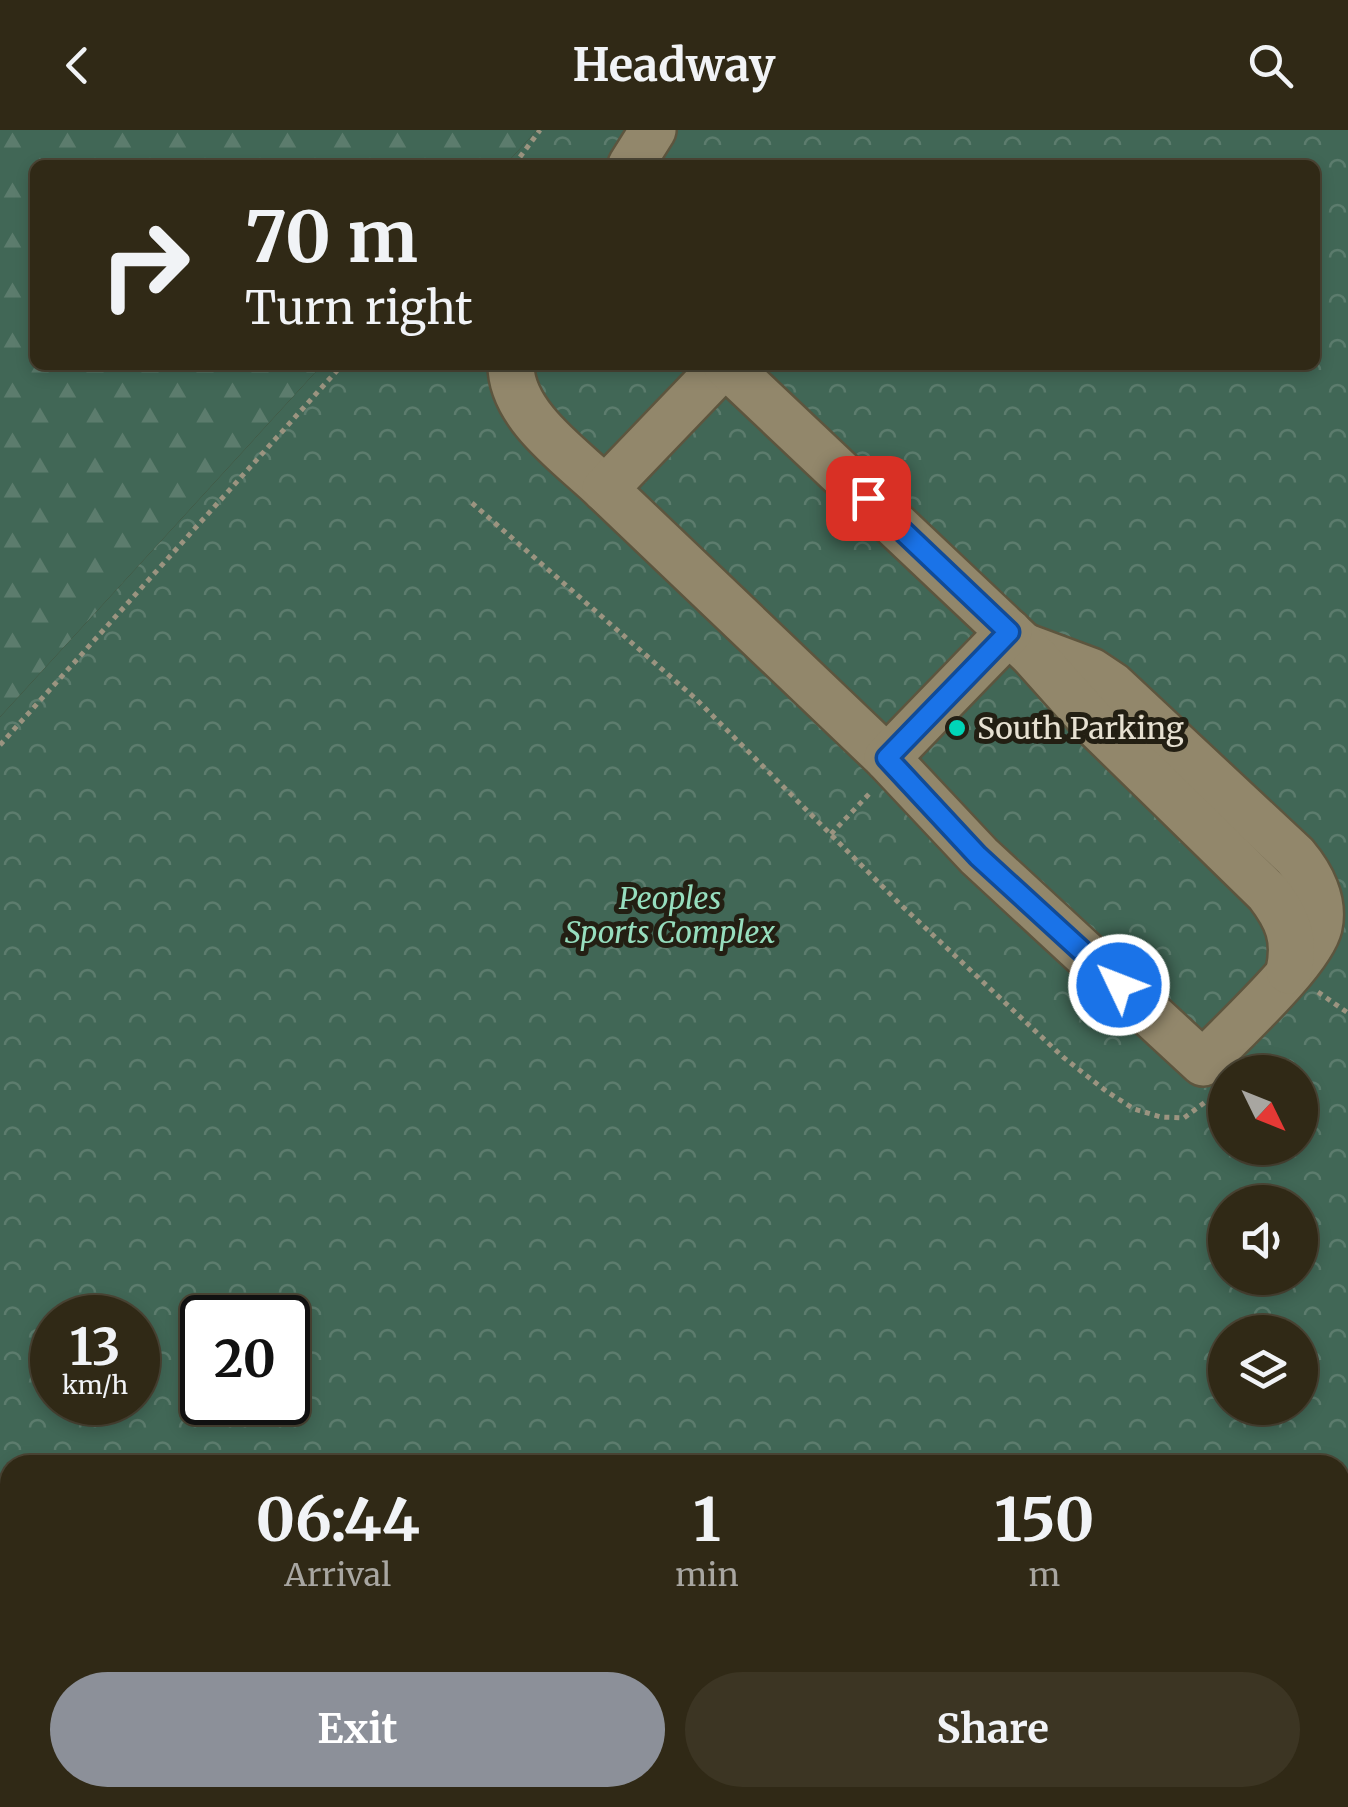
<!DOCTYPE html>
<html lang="en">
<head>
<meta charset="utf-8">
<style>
  body { margin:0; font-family:Merriweather,serif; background:#3c3523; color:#f1f3f6; height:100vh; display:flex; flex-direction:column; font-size:38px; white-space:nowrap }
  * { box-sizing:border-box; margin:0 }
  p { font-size:32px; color:#a8a6a1 }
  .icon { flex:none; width:55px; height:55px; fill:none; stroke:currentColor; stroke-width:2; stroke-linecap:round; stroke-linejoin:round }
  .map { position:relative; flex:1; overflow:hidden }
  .details { position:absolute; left:0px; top:1325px; width:1350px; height:352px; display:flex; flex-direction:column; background:#302916; border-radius:30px 30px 0 0; box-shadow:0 5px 15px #0003,0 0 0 2px #4b4535 }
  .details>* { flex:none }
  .top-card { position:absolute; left:30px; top:30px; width:1290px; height:210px; border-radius:15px; box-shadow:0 5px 15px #0003,0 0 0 2px #4b4535; background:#302916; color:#f1f3f6; overflow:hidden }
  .needle { width:65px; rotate:133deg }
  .tools { position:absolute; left:1208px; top:925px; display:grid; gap:20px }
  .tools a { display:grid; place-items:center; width:110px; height:110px; border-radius:50%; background:#302916; box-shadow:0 5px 15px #0003,0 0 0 2px #4b4535; font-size:50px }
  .speed { position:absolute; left:30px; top:1165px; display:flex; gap:20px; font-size:50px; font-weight:700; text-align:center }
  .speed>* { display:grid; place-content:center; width:130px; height:130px; border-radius:50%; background:#302916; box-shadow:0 5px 15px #0003,0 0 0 2px #4b4535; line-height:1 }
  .speed small { font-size:25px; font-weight:400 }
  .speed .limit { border:5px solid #111; border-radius:15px; background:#fff; color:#111 }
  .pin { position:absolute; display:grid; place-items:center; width:85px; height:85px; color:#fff; margin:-42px; border-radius:20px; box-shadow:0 5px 15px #0006 }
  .me { position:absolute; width:110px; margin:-55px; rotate:313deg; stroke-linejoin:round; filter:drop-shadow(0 0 8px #0008) }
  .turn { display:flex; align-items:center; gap:35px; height:210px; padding:0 50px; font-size:45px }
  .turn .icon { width:130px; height:130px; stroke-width:2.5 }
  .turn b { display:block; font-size:70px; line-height:85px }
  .eta { display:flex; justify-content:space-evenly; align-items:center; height:170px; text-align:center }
  .eta b { font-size:60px; font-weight:700; line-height:70px }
  .cta { display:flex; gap:20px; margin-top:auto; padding:20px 50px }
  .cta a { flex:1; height:115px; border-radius:60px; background:#8c9099; color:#fff; font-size:40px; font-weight:700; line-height:115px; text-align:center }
  .cta a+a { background:#3c3523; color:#f1f3f6 }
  header { display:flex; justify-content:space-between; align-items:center; height:130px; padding:0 50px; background:#302916; font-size:45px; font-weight:700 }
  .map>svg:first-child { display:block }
</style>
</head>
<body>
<header><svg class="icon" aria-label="back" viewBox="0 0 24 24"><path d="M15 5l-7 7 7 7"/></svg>Headway<svg class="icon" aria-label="search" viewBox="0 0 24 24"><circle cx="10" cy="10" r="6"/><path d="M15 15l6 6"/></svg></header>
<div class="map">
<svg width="1348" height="1677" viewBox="0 0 1348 1677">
  <defs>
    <pattern id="forest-firs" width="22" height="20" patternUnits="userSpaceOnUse" patternTransform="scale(2.5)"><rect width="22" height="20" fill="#416756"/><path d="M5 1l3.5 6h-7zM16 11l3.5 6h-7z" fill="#5c7c6d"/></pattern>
    <pattern id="park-crowns" width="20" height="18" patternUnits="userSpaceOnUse" patternTransform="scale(2.5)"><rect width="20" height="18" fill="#416756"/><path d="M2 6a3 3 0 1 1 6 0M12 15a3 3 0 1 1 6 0" fill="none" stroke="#5c7c6d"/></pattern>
  </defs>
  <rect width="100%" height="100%" fill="#40371d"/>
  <path fill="url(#forest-firs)" d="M0,0H537L505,35H35V235H322L0,587Z"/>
  <path fill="url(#park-crowns)" fill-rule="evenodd" d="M537,0H1348V1360L1340,1361V1335H10V1348L0,1346V587L322,235H1315V35H505ZM1225,942H1300V1018H1225ZM1225,1072H1300V1148H1225ZM52,1188H138V1272H52ZM202,1188H288V1272H202ZM1225,1202H1300V1278H1225Z"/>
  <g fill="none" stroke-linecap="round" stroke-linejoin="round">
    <defs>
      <g id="minor">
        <path d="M631,35L653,0"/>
        <path d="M511,235C511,286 572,327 605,359"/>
        <path d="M724,235L605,359L887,628L979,726L1203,933C1230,904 1311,831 1319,797C1325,771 1311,745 1295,726L1112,555L1091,541L1024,516"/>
        <path d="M726,235L1032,524L1092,591L1268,763C1288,789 1296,809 1289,841"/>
        <path d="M887,628L1009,502"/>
        <path d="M0,1370L10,1373"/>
        <path d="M1340,1424H1348"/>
        <path d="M0,1469L10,1471"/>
        <path d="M1340,1533H1348"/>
        <path d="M0,1640L10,1641"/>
        <path d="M1340,1662H1348"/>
        <path d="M223,1668V1677"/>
        <path d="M284,1668L555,1677"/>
        <path d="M765,1677L1096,1668"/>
      </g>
    </defs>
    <use href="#minor" stroke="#5d553e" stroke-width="50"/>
    <g stroke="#9b9480" stroke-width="5" stroke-dasharray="5 5" stroke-linecap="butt">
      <path d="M514,35L540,0"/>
      <path d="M472,373L696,569L902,776L1063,927L1106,961L1134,979L1161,987L1184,988L1208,970"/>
      <path d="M0,615L342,235"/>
      <path d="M831,704L870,663"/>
      <path d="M1318,862L1348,883"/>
    </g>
    <use href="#minor" stroke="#92876b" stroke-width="45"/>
    <g stroke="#c4bdac" stroke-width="8" stroke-dasharray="18 18" stroke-linecap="butt">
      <path d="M0,1408L10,1410"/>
      <path d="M0,1436L10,1439"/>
      <path d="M1340,1486H1348"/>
      <path d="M1340,1506H1348"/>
      <path d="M0,1535L10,1537"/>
      <path d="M1340,1561H1348"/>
    </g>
  </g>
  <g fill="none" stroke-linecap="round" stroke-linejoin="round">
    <defs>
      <path id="route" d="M868,368L1009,502L887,628L978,726L1119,855"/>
    </defs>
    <use href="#route" stroke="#114b97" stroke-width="25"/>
    <use href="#route" stroke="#1a73e8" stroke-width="18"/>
  </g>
  <circle fill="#00d5b7" stroke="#231f13" stroke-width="4" cx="957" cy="598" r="10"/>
  <g text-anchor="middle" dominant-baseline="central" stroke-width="10" stroke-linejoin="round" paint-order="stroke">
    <g font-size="30" fill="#e7e1d2" stroke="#231f13" text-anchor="start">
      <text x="977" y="598">South Parking</text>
    </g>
    <g font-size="30" font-style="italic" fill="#96debe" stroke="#231f13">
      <text x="670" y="768">Peoples<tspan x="670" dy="34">Sports Complex</tspan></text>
    </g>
  </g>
</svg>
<div class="tools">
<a><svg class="needle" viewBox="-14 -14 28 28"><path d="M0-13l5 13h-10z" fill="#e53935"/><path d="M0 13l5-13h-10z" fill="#a8a6a1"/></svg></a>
<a><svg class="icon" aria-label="sound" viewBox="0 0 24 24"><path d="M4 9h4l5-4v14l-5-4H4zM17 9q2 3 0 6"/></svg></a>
<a><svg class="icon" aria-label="layers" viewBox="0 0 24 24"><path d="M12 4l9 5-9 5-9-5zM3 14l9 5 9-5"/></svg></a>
</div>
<div class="speed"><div>13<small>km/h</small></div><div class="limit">20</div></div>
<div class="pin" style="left:868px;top:368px;background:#d93025"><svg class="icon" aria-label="arrive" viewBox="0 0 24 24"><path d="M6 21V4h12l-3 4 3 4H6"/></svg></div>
<svg class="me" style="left:1119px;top:855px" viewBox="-20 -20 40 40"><circle r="17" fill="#1a73e8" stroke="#fff" stroke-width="3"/><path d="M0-11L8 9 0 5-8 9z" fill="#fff"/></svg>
<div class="top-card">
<div class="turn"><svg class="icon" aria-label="right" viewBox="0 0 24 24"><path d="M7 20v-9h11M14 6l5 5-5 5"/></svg><div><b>70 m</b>Turn right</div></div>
</div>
<section class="details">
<div class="eta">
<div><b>06:44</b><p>Arrival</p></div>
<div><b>1</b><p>min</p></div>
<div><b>150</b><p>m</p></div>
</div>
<div class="cta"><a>Exit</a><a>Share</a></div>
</section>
</div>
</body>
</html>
